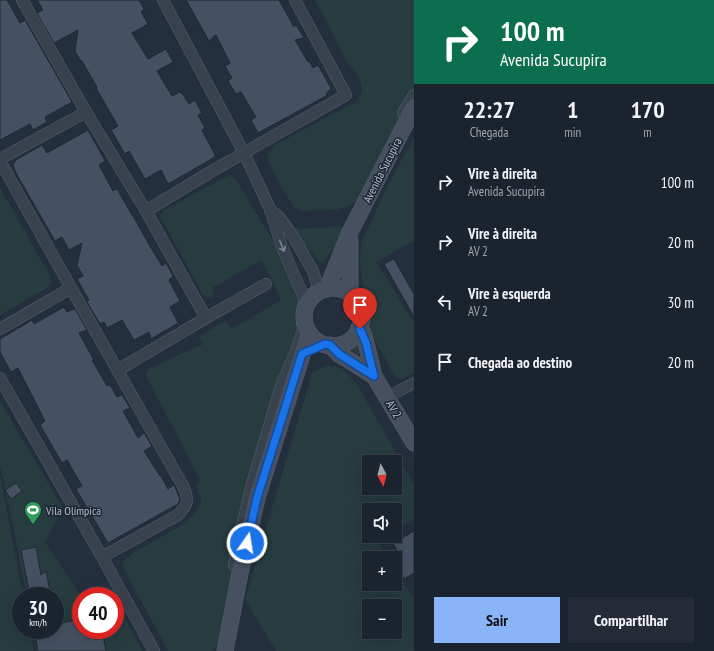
<!DOCTYPE html>
<html lang="pt">
<head>
<meta charset="utf-8">
<style>
  body { margin:0; font-family:"PT Sans Narrow",sans-serif; background:#242b36; color:#f1f3f6; height:100vh; display:flex; flex-direction:column; font-size:15px; white-space:nowrap }
  * { box-sizing:border-box; margin:0 }
  p { font-size:13px; color:#a0a4aa }
  .icon { flex:none; width:22px; height:22px; fill:none; stroke:currentColor; stroke-width:2; stroke-linecap:round; stroke-linejoin:round }
  .map { position:relative; flex:1; overflow:hidden }
  .sheet { display:flex; flex-direction:column; background:#1b232e; width:300px }
  .sheet>* { flex:none }
  .guide { background:#0b6e4f; color:#fff; overflow:hidden }
  .needle { width:26px; rotate:173deg }
  .fabs { position:absolute; left:362px; top:455px; display:grid; gap:8px }
  .fabs a { display:grid; place-items:center; width:40px; height:40px; border-radius:0px; background:#1b232e; box-shadow:0 4px 16px #0002,0 0 0 1px #39404a; font-size:20px }
  .speed { position:absolute; left:12px; top:587px; display:flex; gap:8px; font-size:20px; font-weight:700; text-align:center }
  .speed>* { display:grid; place-content:center; width:52px; height:52px; border-radius:50%; background:#1b232e; box-shadow:0 4px 16px #0002,0 0 0 1px #39404a; line-height:1 }
  .speed small { font-size:10px; font-weight:400 }
  .speed .limit { border:6px solid #d22; background:#fff; color:#111 }
  .pin { position:absolute; display:grid; place-items:center; width:34px; height:34px; color:#fff; margin:-41px -17px; border-radius:50% 50% 50% 0; rotate:-45deg; box-shadow:0 0 4px #0007 }
  .pin .icon { rotate:45deg }
  .me { position:absolute; width:44px; margin:-22px; rotate:13deg; stroke-linejoin:round; filter:drop-shadow(0 0 3px #0008) }
  .turn { display:flex; align-items:center; gap:14px; height:84px; padding:0 20px; font-size:18px }
  .turn .icon { width:52px; height:52px; stroke-width:2.5 }
  .turn b { display:block; font-size:28px; line-height:34px }
  .eta { display:flex; justify-content:space-evenly; align-items:center; height:68px; text-align:center }
  .eta b { font-size:24px; font-weight:700; line-height:28px }
  .primary-button { display:flex; gap:8px; margin-top:auto; padding:8px 20px }
  .primary-button a { flex:1; height:46px; border-radius:0px; background:#8ab4f8; color:#111; font-size:16px; font-weight:700; line-height:46px; text-align:center }
  .primary-button a+a { background:#242b36; color:#f1f3f6 }
  ul { padding:0; list-style:none }
  li { display:flex; align-items:center; gap:12px; height:60px; padding:0 20px }
  li div { flex:1 }
  li b { display:block; font-size:15px }
  li em { font-style:normal }
  main { display:flex; flex:1; min-height:0 }
  .map>svg:first-child { display:block }
</style>
</head>
<body>
<main>
<div class="map">
<svg width="414" height="651" viewBox="0 0 414 651">
  <rect width="100%" height="100%" fill="#242f3e"/>
  <g fill="#263c3f" fill-rule="evenodd">
    <path d="M315,0H414V95L359,200L350,205L336,210L302,211L293,207L269,163L267,156L276,144L356,102L362,92L361,83L356,73L345,58Z"/>
    <path d="M414,137V241L376,262L414,323V373C406,377 399,383 393,374L372,333L360,266L361,243L386,189Z"/>
    <path d="M231,176L237,181L273,241L281,257L302,302V313L219,644L213,651H168L123,567V562L133,553L187,522L202,502L196,486L201,481L146,376L147,370L196,347L204,344L198,337L226,321L231,329L281,300L262,260L212,288L214,298H210L203,295L160,216L164,210L226,177Z"/>
    <path d="M0,188L50,276L51,284L49,287L0,315Z"/>
    <path d="M349,226L322,264L289,227L302,229Z"/>
    <path d="M358,336V347L359,355L349,348Z"/>
    <path d="M327,365L343,369L357,384L414,485V519L395,530V510H369V536H385L377,540L388,558H369V584H395V569L414,599V651H276L245,599L312,373ZM369,462H395V488H369ZM369,606H395V632H369Z"/>
    <path d="M0,401L62,507L45,542L81,596V630H115V598L142,651H36L32,630H55V596H26L18,549L0,465Z"/>
    <path d="M0,474L23,596H21V630H30L34,651H0Z"/>
    <path d="M109,586L114,596H94Z"/>
  </g>
  <g fill="#455162" stroke="#1f2835">
    <path d="M0,0H7L20,23L25,20L72,102L45,117L47,122L33,130L30,124L0,140Z"/>
    <path d="M37,0H139L144,9L141,12L148,24L132,33L148,59L166,49L173,62L157,71L172,96L180,92L184,96L189,104L195,100L202,113L198,115L205,128L202,130L215,155L214,156L215,157L168,184L161,170L145,179L129,151L125,154L111,130L118,126L96,88L97,87L82,61L80,60L75,51L78,30L54,43L37,13L43,10Z"/>
    <path d="M186,0H279L294,27L296,25L304,38L295,40L308,62H310L313,68L318,65L331,88L327,93L326,96L258,133L251,120L256,117L241,92L236,94L228,81L232,78L225,66L230,63L216,35L209,41Z"/>
    <path d="M88,130L105,161L99,165L113,191L117,189L132,215V214L151,248L162,266L166,263L173,276L169,280L180,301L170,307L178,323L151,339L149,332L134,340L122,320L107,328L104,322L100,324L87,302L89,300L77,279L83,276L77,265L82,243L69,250L62,237L55,241L16,173L13,165L16,160L42,145L47,153Z"/>
    <path d="M394,259L414,294V317L384,264Z"/>
    <path d="M64,307L67,312L75,309L87,330L79,333L94,360H92L107,386L110,385L117,397L122,395L130,408L123,411L138,438L144,433L152,446L144,451L160,476H161L168,489L174,485L180,499L178,504L108,543L76,489L82,486L67,460L62,463L40,425L45,421L18,368L11,372L0,352V339L32,320L34,324Z"/>
    <path d="M16,483L22,491L11,499L5,490Z"/>
    <path d="M414,531V573L404,579L395,563L402,559L393,543Z"/>
    <path d="M36,547L41,575L46,571L51,596H30L21,550Z"/>
    <path d="M81,619V630H102L106,651H38L34,630H55V624Z"/>
  </g>
  <g fill="none" stroke-linecap="round" stroke-linejoin="round">
    <defs>
      <g id="street">
        <path d="M22,0L86,112L146,211L206,318"/>
        <path d="M163,0L244,153L270,209L281,244L297,282L305,298L307,304"/>
        <path d="M403,113L414,95"/>
        <path d="M0,159L86,112"/>
        <path d="M0,161L71,288L183,486C189,499 189,504 178,515L102,557"/>
        <path d="M270,210L278,216L288,229L294,238L313,271L319,291"/>
        <path d="M146,211L212,171L346,95L295,0"/>
        <path d="M0,329L71,288"/>
        <path d="M118,370L206,318L266,284"/>
        <path d="M0,378L102,557L154,651"/>
        <path d="M387,397L414,383"/>
        <path d="M234,565L239,539L252,484L281,386L296,351L303,329L302,313L305,298"/>
      </g>
      <g id="secondary">
        <circle cx="333" cy="317" r="29"/>
        <path d="M327,289L350,232L414,107"/>
        <path d="M350,293V241"/>
        <path d="M359,328L363,333L366,343L374,376L414,443"/>
        <path d="M330,345L339,354L374,376"/>
        <path d="M225,651L240,573L257,498L309,333"/>
      </g>
    </defs>
    <use href="#street" stroke="#565f6c" stroke-width="12"/>
    <use href="#secondary" stroke="#565f6c" stroke-width="17"/>
    <use href="#street" stroke="#38414e" stroke-width="11"/>
    <use href="#secondary" stroke="#465061" stroke-width="16"/>
  </g>
  <defs><path id="oneway-shaft" d="M-6 0H5M1.5-3L5.5 0L1.5 3" fill="none" stroke-width="1.6" stroke-linecap="round" stroke-linejoin="round"/></defs>
  <use stroke="#7c8592" href="#oneway-shaft" transform="translate(282 246) rotate(68)"/>
  <g fill="none" stroke-linecap="round" stroke-linejoin="round">
    <defs>
      <path id="route" d="M247,543L257,498L302,354L325,344L330,345L339,354L374,376L366,343L360,329"/>
    </defs>
    <use href="#route" stroke="#114b97" stroke-width="10"/>
    <use href="#route" stroke="#1a73e8" stroke-width="7"/>
  </g>
  <defs>
    <symbol id="stadium-pin" viewBox="-11 -11 22 30"><path d="M0 17L-7.5 6A9.5 9.5 0 1 1 7.5 6Z" fill="#2e9e5b" stroke="#1d2633"/><path d="M0-5a6.5 5 0 1 0 0 10a6.5 5 0 1 0 0-10ZM-3.5-1.8h7v3.6h-7Z" fill="#fff"/></symbol>
  </defs>
  <g fill-rule="evenodd">
    <use href="#stadium-pin" x="23" y="500" width="20" height="27"/>
  </g>
  <g text-anchor="middle" dominant-baseline="central" stroke-width="3" stroke-linejoin="round" paint-order="stroke">
    <g font-size="12" fill="#b4bcc9" stroke="#1d2633">
      <text transform="translate(382 170) rotate(-63)">Avenida Sucupira</text>
      <text transform="translate(394 409) rotate(59)">AV 2</text>
    </g>
    <g font-size="12" fill="#b4bcc9" stroke="#1d2633" text-anchor="start">
      <text x="46" y="510">Vila Olímpica</text>
    </g>
  </g>
</svg>
<div class="fabs">
<a><svg class="needle" viewBox="-14 -14 28 28"><path d="M0-13l5 13h-10z" fill="#e53935"/><path d="M0 13l5-13h-10z" fill="#a0a4aa"/></svg></a>
<a><svg class="icon" aria-label="sound" viewBox="0 0 24 24"><path d="M4 9h4l5-4v14l-5-4H4zM17 9q2 3 0 6"/></svg></a>
<a>+</a>
<a>−</a>
</div>
<div class="speed"><div>30<small>km/h</small></div><div class="limit">40</div></div>
<div class="pin" style="left:360px;top:329px;background:#d93025"><svg class="icon" aria-label="arrive" viewBox="0 0 24 24"><path d="M6 21V4h12l-3 4 3 4H6"/></svg></div>
<svg class="me" style="left:247px;top:543px" viewBox="-20 -20 40 40"><circle r="17" fill="#1a73e8" stroke="#fff" stroke-width="3"/><path d="M0-11L8 9 0 5-8 9z" fill="#fff"/></svg>
</div>
<section class="sheet">
<div class="guide">
<div class="turn"><svg class="icon" aria-label="right" viewBox="0 0 24 24"><path d="M7 20v-9h11M14 6l5 5-5 5"/></svg><div><b>100 m</b>Avenida Sucupira</div></div>
</div>
<div class="eta">
<div><b>22:27</b><p>Chegada</p></div>
<div><b>1</b><p>min</p></div>
<div><b>170</b><p>m</p></div>
</div>
<ul>
<li><svg class="icon" aria-label="right" viewBox="0 0 24 24"><path d="M7 20v-9h11M14 6l5 5-5 5"/></svg><div><b>Vire à direita</b><p>Avenida Sucupira</p></div><em>100 m</em></li>
<li><svg class="icon" aria-label="right" viewBox="0 0 24 24"><path d="M7 20v-9h11M14 6l5 5-5 5"/></svg><div><b>Vire à direita</b><p>AV 2</p></div><em>20 m</em></li>
<li><svg class="icon" aria-label="left" viewBox="0 0 24 24"><path d="M17 20v-9H6M10 6l-5 5 5 5"/></svg><div><b>Vire à esquerda</b><p>AV 2</p></div><em>30 m</em></li>
<li><svg class="icon" aria-label="arrive" viewBox="0 0 24 24"><path d="M6 21V4h12l-3 4 3 4H6"/></svg><div><b>Chegada ao destino</b></div><em>20 m</em></li>
</ul>
<div class="primary-button"><a>Sair</a><a>Compartilhar</a></div>
</section>
</main>
</body>
</html>
